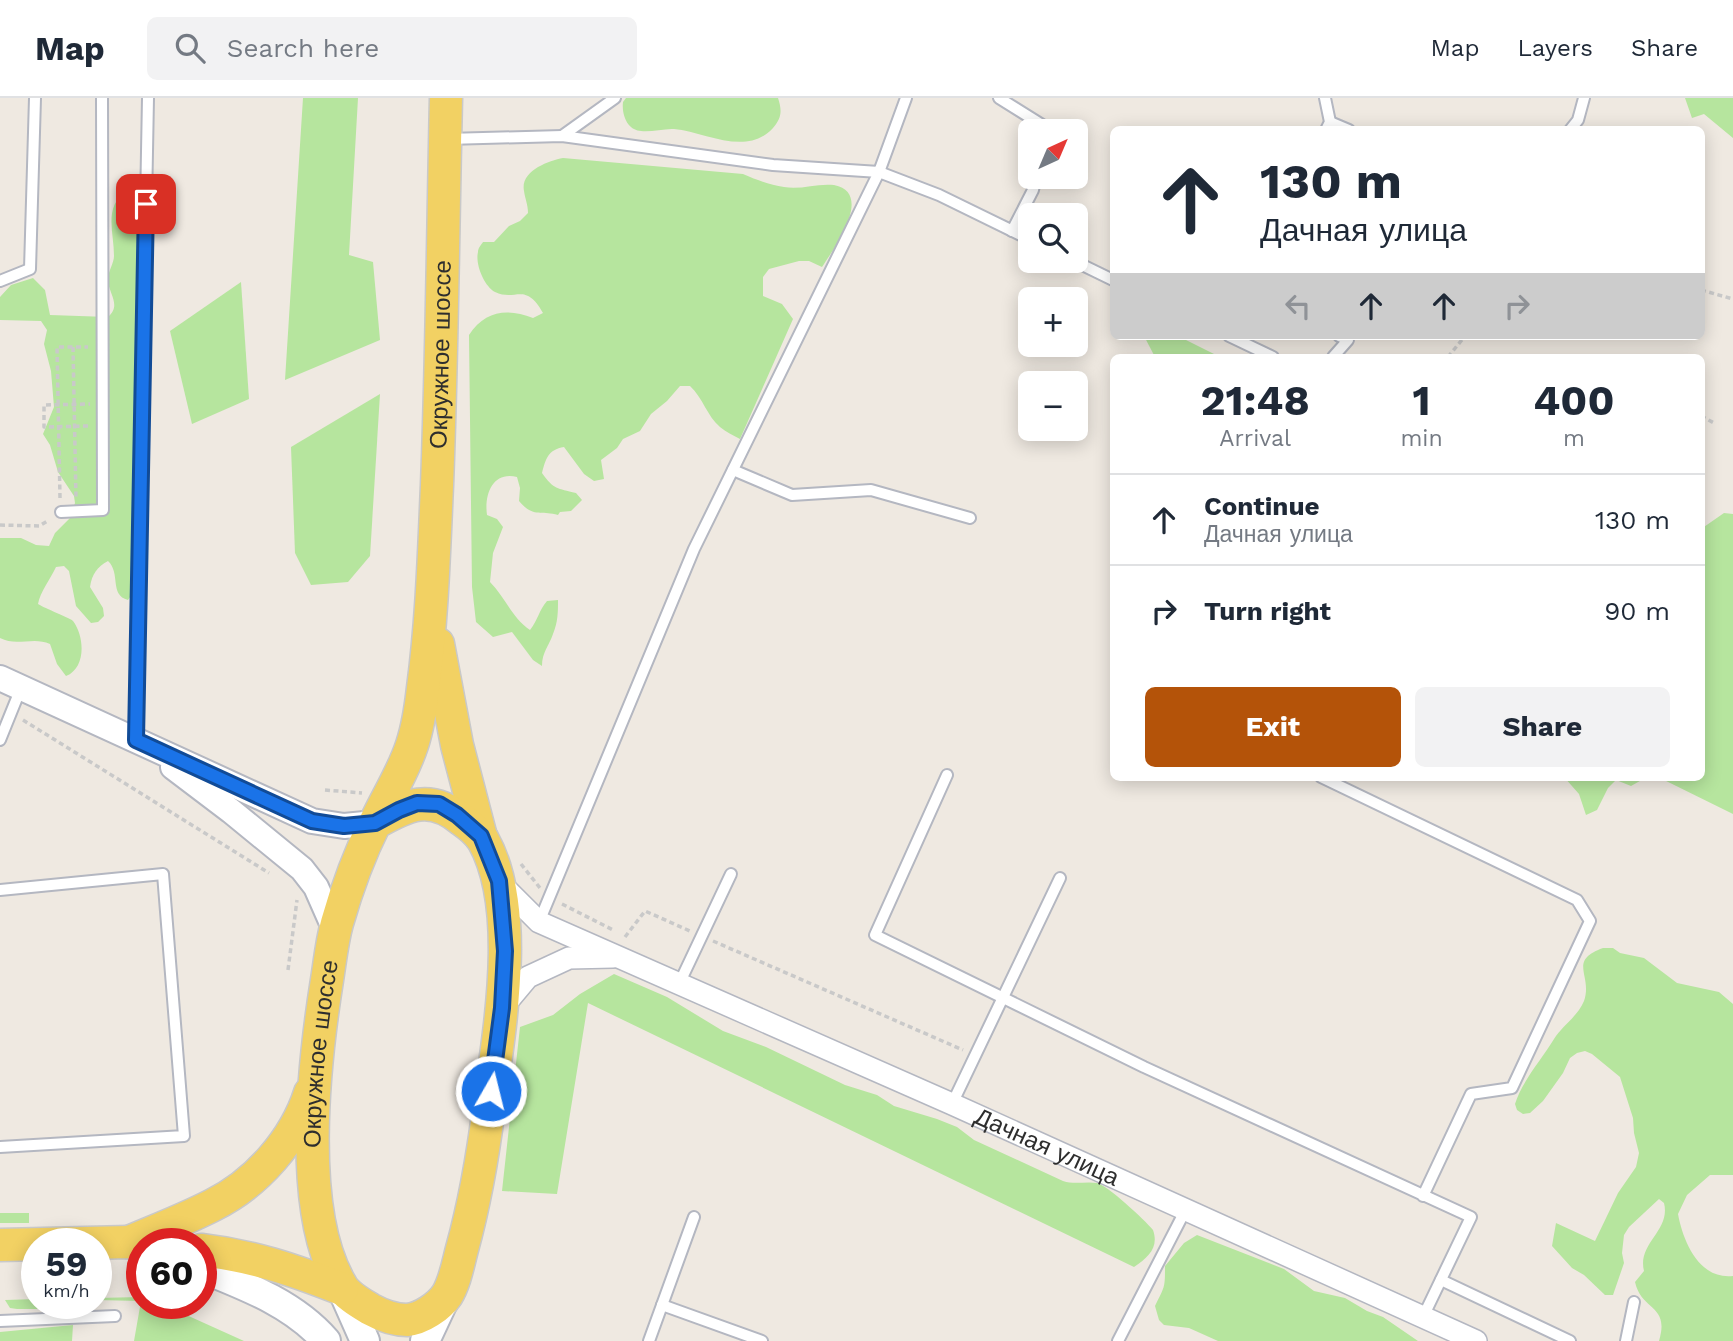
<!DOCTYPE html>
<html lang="en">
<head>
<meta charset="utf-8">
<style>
  body { margin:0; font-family:"Work Sans",sans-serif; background:#f2f2f3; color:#1f2937; height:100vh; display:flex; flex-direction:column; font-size:26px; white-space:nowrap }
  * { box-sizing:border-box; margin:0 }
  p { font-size:23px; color:#747a83 }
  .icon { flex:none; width:38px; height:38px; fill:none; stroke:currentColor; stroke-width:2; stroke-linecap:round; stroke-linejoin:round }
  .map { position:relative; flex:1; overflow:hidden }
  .sheet { position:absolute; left:1110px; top:256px; width:595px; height:427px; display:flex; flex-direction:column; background:#fff; border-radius:10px; box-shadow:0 4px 18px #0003 }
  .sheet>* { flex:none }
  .hud { position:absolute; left:1110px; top:28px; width:595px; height:214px; border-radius:10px; box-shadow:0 4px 18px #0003; background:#fff; color:#1f2937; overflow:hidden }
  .needle { width:46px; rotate:44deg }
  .tools { position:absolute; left:1018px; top:21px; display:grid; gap:14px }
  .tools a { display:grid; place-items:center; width:70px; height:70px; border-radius:10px; background:#fff; box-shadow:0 4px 18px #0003; font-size:35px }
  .speed { position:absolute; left:21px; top:1130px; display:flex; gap:14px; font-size:35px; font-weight:700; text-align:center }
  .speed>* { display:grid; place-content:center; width:91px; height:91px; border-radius:50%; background:#fff; box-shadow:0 4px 18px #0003; line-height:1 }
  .speed small { font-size:18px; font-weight:400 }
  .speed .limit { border:10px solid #d22; background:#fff; color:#111 }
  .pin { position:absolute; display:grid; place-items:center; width:60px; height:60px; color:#fff; margin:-30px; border-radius:14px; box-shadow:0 4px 10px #0006 }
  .me { position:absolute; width:77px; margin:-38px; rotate:8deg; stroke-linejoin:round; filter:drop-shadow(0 0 5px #0008) }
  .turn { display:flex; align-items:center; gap:24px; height:147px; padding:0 35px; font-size:32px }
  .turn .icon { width:91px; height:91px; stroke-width:2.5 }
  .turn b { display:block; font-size:49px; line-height:60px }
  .lanes { display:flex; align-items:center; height:66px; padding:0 35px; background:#0003; justify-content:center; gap:35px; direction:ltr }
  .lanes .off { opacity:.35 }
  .eta { display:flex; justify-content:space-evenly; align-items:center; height:119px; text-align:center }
  .eta b { font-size:42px; font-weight:700; line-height:49px }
  .button { display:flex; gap:14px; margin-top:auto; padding:14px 35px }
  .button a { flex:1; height:80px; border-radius:10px; background:#b45309; color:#fff; font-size:28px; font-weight:700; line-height:80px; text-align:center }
  .button a+a { background:#f2f2f3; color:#1f2937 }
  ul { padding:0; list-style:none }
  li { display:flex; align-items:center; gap:21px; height:91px; padding:0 35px; border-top:2px solid #e0e1e3 }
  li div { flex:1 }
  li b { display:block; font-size:26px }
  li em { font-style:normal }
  header { display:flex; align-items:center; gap:42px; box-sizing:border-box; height:98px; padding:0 35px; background:#fff; border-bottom:2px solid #e0e1e3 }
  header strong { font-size:33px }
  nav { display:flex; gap:38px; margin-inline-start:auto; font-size:24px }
  .search { width:490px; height:63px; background:#f2f2f3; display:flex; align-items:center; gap:18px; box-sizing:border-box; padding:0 24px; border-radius:10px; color:#747a83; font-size:26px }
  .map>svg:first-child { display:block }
</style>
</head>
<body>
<header>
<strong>Map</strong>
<div class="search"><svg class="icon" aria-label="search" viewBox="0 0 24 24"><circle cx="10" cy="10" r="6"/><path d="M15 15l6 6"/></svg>Search here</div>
<nav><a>Map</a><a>Layers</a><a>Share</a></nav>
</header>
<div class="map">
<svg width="1733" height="1243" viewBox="0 0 1733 1243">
  <rect width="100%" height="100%" fill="#efe9e1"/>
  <g fill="#b6e59e">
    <path d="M303,0H358L349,157L373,164L380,242L285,282Z"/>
    <path d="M626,0H778C782,12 782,20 773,30C746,59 706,34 674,31C661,30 641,38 631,29C624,23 622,12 623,4Z"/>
    <path d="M1685,0H1733V40L1704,16L1692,20Z"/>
    <path d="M563,60L743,76C757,82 770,87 784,89C801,92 817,85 834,87C875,95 833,152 822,169L809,163H799L769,171L763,179V198L782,206L793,221L740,341C733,337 726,334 720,329C707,318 703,300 690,288H680L667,303L651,316L640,333L623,341L617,350L601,362L604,381L594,383L584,376L564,349C548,352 546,360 542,375C554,392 557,390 576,395L582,402L571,413L560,414L558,417C540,412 533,420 519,403L520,390L517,379C493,373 484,396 487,417L497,421L503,429L493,455L490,484C505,499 512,520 530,532C538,522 539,512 547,503L558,502C558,514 558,524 553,536C549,548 542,554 542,568L533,562L512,534L493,539L476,524L472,489L469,237C485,212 508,210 533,220L543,215C525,183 516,204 495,194C484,188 475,166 478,154C478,150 481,147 483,144H494L509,128L520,123L528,115C528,106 525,101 524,93C520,73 548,63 563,60Z"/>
    <path d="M127,93L134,95V104L140,121L133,495L128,502C109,497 121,475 108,463C97,469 92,476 90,489L103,510L104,518L98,524L91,525L76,508L69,473L64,468L56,469C51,480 40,494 38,506C44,510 72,521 73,523C85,539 86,570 66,578L57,566L50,546C33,538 17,549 0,540V440H21L36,447L49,448L55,435L70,420L75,405L74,398L58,374L50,347L43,336L54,309L51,273L44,246L47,232L41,223L0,222V199L11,187L33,180L45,192L50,217L108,219C121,208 110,197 108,184C107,174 114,166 114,158C114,134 103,108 127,93Z"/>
    <path d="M241,184L249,301L192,326L170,233Z"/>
    <path d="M1144,238H1178L1220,259H1155Z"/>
    <path d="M380,296L370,458L348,484L311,487L295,455L291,349Z"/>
    <path d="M1724,415L1733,416V716L1658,679H1701V431Z"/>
    <path d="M1564,679H1647L1631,688L1616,682L1608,690L1597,712L1586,717L1579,696Z"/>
    <path d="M1603,850H1613L1620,855L1644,860L1677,885L1719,894L1733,906V1077H1710L1687,1097L1678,1116C1683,1143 1699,1182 1733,1178V1243H1659C1670,1206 1642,1214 1635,1184L1644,1173C1637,1145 1671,1133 1664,1105L1659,1101L1629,1129L1624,1137L1622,1155L1624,1165L1613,1197H1605L1584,1177L1572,1170L1552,1148L1556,1125L1595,1143L1618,1095L1636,1069L1639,1055L1634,1035L1633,1020L1620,979L1592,956L1585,953L1577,955L1570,960L1563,975L1543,1003L1530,1015L1523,1016L1517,1012L1515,1006C1522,983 1542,961 1554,941C1562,928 1578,918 1584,903C1593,877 1567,863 1603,850Z"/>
    <path d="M614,876L667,899L723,933L766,949L845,987L877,997L894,1008L937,1021L957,1029L974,1042L1063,1083C1075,1087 1085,1083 1097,1085C1107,1087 1145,1122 1153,1132C1159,1149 1149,1159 1134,1169L588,905L557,1096L502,1093L520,929L553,917L580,896Z"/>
    <rect x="0" y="1115" width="29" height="10"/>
    <path d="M1197,1137L1284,1171L1314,1193L1345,1200L1367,1213L1383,1219L1418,1243H1218L1189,1230L1164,1227L1159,1222L1155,1208C1165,1188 1165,1190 1165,1168L1184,1145Z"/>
    <path d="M142,1199V1206H162L244,1243H134L141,1203L96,1202V1200Z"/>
    <path d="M37,1201V1206H79L71,1211H17L10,1210L5,1202Z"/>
    <path d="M73,1227L72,1243H0V1234Z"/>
  </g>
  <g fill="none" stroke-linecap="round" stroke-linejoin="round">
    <defs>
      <g id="service">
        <path d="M999,0L1047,30V33"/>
        <path d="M1325,0L1330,24L1326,32"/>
        <path d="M1330,24L1349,32"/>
        <path d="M1570,32L1578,22L1584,0"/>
        <path d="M562,38L615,0"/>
        <path d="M447,41L562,38L773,67L879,74L906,0"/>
        <path d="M1012,133L1033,92L1036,79"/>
        <path d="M1074,163L1113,182"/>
        <path d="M0,183L30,171L35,0"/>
        <path d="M1229,238L1273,259"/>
        <path d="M1333,259L1348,242L1339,238"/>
        <path d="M733,372L792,397L871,392L970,420"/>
        <path d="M61,414L103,412L102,0"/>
        <path d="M0,642L21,590"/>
        <path d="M136,642L148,0"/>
        <path d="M947,677L875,837L1144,969L1471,1119L1423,1219"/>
        <path d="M1321,679L1577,802L1590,823L1512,990L1471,996L1423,1098"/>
        <path d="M0,792L163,776L184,1038L0,1049"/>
        <path d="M539,824L694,451L879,74L939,97L1031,142"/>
        <path d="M679,886L731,776"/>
        <path d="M952,1006L1060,780"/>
        <path d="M1441,1182L1570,1243"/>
        <path d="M662,1207L762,1243"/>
        <path d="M0,1223L115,1218"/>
        <path d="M649,1243L694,1119"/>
        <path d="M1118,1243L1185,1113"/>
        <path d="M1626,1243L1634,1204"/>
      </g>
      <g id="minor">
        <path id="s1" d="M499,784L539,824L952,1006L1476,1243"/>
        <path d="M502,910L528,879L569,860L613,859"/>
      </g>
      <g id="tertiary">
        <path d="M0,580L312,723L344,728L375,725"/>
        <path d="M173,669L231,713L302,771L316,789L335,832"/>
      </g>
      <g id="secondary">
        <path d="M201,1170C246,1188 294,1206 326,1243"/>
        <path d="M342,1191L365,1243"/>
        <path d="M425,1243L446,1198"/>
      </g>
      <g id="primary">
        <path d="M438,546L457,647L481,739"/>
        <path id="s2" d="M375,725C407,707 430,695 462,722C469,727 478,734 483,742C522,811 499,933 489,1009C483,1057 475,1104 462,1151C458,1166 455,1184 447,1197C439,1209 421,1221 407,1222C393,1222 381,1217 370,1211C360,1205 346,1197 341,1187C297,1113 314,964 327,882C330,863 332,843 337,825C347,790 359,757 375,725C387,699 403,675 412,647C418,629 421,608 423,590C432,523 434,455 437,387C442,258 443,129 446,0"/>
        <path d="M129,1144C157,1132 186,1121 213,1107C257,1085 295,1042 310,995"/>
        <path d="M0,1147L129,1144L149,1146"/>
        <path d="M201,1152C253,1158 294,1172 342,1191"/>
      </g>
    </defs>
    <use href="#service" stroke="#b4b7c1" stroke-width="14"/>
    <use href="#minor" stroke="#b4b7c1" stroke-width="24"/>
    <use href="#tertiary" stroke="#b4b7c1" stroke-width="28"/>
    <use href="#secondary" stroke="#b4b7c1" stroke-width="32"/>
    <use href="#primary" stroke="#c9c9c9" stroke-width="35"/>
    <g stroke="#c9c9c9" stroke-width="3.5" stroke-dasharray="5 3.5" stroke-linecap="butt">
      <path d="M1701,192L1733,201"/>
      <path d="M73,249L76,401"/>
      <path d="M1448,259L1465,238"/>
      <path d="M1701,318L1716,326"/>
      <path d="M88,328L44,329V307L90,306"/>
      <path d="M60,400L57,249H88"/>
      <path d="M0,427L39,428L49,422"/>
      <path d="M23,622L269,775"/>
      <path d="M325,692L362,695"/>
      <path d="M521,766L540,790"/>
      <path d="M562,806L615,833"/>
      <path d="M625,839L645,813L690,833"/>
      <path d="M713,843L963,952"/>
      <path d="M288,872L297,802"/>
    </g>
    <use href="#service" stroke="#fff" stroke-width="10"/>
    <use href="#minor" stroke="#fff" stroke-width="21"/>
    <use href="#tertiary" stroke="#fff" stroke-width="24"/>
    <use href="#secondary" stroke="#fff" stroke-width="28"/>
    <use href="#primary" stroke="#f2d163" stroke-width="32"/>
  </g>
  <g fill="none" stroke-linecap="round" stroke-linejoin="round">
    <defs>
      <path id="route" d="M146,106L136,642L312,723L344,728L375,725L399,712L417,705L439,706L457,717L481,738L499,783L505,853L502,910L491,993"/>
    </defs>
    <use href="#route" stroke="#114b97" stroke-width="18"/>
    <use href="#route" stroke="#1a73e8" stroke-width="12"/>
  </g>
  <g text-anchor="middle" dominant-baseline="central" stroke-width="6" stroke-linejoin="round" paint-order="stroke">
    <g font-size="24" fill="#2e2e2e" stroke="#fff">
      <text stroke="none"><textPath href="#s2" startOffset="1668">Окружное шоссе</textPath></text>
      <text stroke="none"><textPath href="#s2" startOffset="950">Окружное шоссе</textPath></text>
      <text stroke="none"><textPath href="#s1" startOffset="612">Дачная улица</textPath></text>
    </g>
  </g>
</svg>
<div class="tools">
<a><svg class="needle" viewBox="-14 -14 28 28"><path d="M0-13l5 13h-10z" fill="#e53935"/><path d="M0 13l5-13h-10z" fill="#747a83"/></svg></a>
<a><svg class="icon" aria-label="search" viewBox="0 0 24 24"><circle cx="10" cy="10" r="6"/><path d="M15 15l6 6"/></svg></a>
<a>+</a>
<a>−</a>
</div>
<div class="speed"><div>59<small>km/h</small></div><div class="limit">60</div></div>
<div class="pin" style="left:146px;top:106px;background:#d93025"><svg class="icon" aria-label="arrive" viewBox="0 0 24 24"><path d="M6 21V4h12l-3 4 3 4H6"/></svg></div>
<svg class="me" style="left:491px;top:993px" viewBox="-20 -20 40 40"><circle r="17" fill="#1a73e8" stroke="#fff" stroke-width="3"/><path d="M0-11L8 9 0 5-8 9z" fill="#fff"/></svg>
<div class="hud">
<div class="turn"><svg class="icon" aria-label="ahead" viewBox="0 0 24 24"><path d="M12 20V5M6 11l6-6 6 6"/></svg><div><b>130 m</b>Дачная улица</div></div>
<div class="lanes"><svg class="icon off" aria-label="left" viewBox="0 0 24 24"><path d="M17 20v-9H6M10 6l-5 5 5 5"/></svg><svg class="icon" aria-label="ahead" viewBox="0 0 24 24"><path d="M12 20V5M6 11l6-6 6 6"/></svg><svg class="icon" aria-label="ahead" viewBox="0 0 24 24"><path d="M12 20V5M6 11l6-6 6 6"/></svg><svg class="icon off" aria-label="right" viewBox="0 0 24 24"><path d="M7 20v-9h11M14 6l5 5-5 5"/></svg></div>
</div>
<section class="sheet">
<div class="eta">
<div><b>21:48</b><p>Arrival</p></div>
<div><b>1</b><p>min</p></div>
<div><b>400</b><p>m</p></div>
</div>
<ul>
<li><svg class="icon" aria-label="ahead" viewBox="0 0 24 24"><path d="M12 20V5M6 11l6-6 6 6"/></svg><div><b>Continue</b><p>Дачная улица</p></div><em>130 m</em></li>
<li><svg class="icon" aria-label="right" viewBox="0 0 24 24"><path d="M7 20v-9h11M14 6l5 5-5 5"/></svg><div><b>Turn right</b></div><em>90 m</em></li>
</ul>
<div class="button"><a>Exit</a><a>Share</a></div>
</section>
</div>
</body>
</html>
